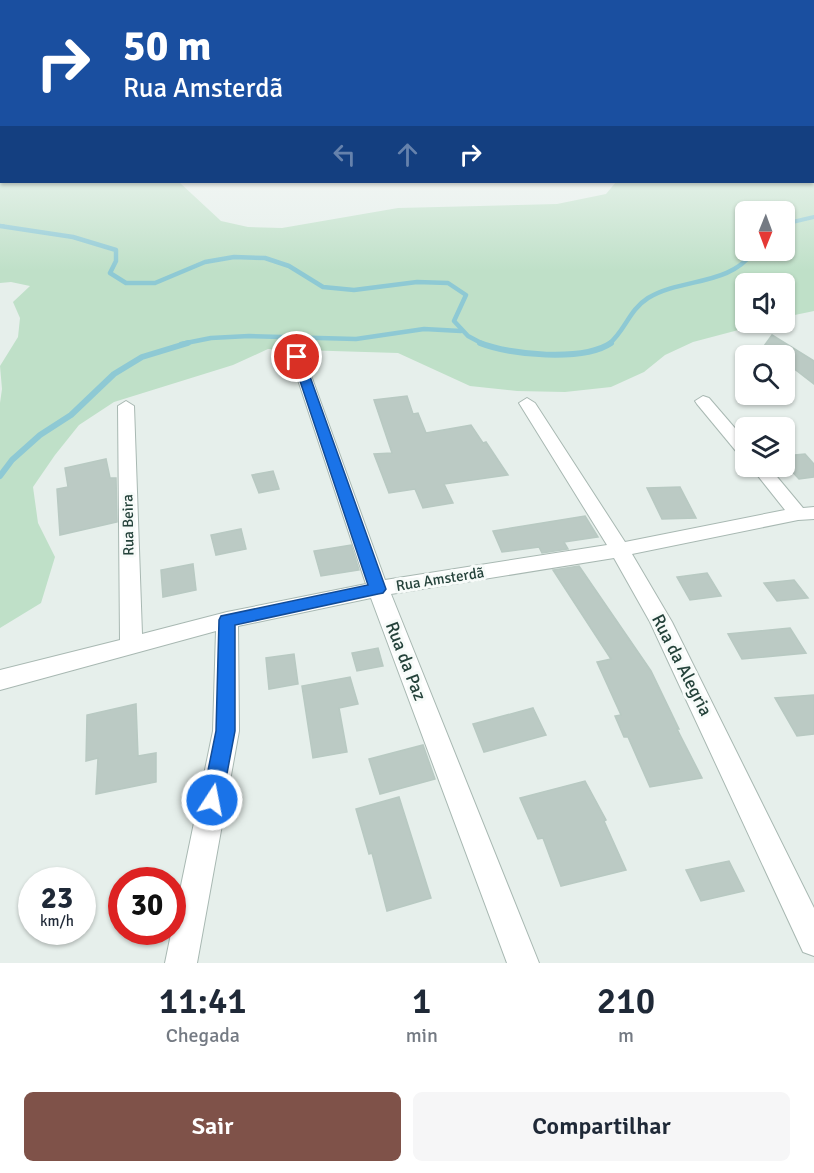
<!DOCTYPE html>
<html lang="pt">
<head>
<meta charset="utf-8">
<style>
  body { margin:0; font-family:Signika,sans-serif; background:#f6f6f7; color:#1f2937; height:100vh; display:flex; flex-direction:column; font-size:22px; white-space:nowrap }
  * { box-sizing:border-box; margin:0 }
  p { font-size:20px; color:#747a83 }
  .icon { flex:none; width:33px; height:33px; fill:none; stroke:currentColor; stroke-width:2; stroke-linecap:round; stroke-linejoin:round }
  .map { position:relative; height:963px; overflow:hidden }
  .drawer { display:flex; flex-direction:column; background:#fff; flex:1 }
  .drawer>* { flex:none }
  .hud { position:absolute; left:0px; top:0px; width:814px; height:183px; box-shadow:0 2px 4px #0004; background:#1a4fa0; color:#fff; overflow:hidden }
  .needle { width:39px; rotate:181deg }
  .fabs { position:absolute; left:735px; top:201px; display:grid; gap:12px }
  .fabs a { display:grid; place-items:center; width:60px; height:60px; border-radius:9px; background:#fff; box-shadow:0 2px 4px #0004; font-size:30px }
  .speed { position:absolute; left:18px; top:867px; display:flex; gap:12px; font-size:30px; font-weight:700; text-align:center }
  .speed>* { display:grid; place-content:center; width:78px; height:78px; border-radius:50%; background:#fff; box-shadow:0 2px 4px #0004; line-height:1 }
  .speed small { font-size:15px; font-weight:400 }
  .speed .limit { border:9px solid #d22; background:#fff; color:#111 }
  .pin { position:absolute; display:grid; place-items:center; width:51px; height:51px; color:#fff; margin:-26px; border:3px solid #fff; border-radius:50%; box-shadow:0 2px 6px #0007 }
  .me { position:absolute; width:66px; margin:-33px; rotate:11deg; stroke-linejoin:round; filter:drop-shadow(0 0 4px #0008) }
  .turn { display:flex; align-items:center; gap:21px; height:126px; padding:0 24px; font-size:27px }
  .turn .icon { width:78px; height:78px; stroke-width:2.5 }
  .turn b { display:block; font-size:42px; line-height:51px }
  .lanes { display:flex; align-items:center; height:57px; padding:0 24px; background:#0003; justify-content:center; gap:30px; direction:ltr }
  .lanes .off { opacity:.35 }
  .eta { display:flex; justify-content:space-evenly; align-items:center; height:102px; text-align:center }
  .eta b { font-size:36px; font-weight:600; line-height:42px }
  .button { display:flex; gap:12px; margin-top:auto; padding:12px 24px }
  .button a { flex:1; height:69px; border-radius:9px; background:#7f5249; color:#fff; font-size:24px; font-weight:600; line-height:69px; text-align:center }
  .button a+a { background:#f6f6f7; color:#1f2937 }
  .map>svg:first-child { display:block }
</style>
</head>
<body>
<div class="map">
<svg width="814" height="963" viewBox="0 0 814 963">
  <rect width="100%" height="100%" fill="#e6efeb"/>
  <path fill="#bfe0c8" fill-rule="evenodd" d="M0,136L2,182H179L221,221L248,227L282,228L398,208L557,204L606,194L616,182H813L814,158V311L785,317L784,284H746V322L765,323L693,342L665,355L644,372L611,387L565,392L517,391L470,386L398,353L268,349L233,365L114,402L79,425L55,455L33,487L38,523L55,557L41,603L0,628V403L2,389L0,366L18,337L20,318L13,302L30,286L11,282L0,283ZM746,212H784V250H746Z"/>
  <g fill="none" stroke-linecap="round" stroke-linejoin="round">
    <g stroke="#8ec9d4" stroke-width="4">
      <path d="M784,224L814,217"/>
      <path d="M0,226H3"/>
    </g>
    <g stroke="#8ec9d4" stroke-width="4.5">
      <path d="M0,226L73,237L116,250V261L110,273L126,283H155L205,262L234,257L265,258L289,266L323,287L354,290L417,282L448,283L466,295L454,321L468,336L483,344"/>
      <path d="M181,344L211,338L249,336L356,339L424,329L461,331"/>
      <path d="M609,344C625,331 629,310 648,298C683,277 729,287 755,250"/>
    </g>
    <g stroke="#8ec9d4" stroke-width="6">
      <path d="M480,343C510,355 583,362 611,343"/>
      <path d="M0,476L12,460L40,435L71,415L114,374L142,357L188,343"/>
    </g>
  </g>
  <g fill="#bbcac4" stroke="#b8c9c2" stroke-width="1.5">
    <path d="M772,335L814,361V384L784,361V356H777L764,346Z"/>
    <path d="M407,396L413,414L418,413L426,433L471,425L483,443L486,442L508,475L444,484L453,503L423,508L415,489L389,493L374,454L392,453L374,400Z"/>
    <path d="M805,454L814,464V477L799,479L784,463V456Z"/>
    <path d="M106,459L110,478H116L117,522L60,535L57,489L68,487L65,468Z"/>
    <path d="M273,471L279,489L259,493L252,475Z"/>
    <path d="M680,487L696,518L662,519L647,488Z"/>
    <path d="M585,516L598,537L564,542L568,549L542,553L539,547L502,552L493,531Z"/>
    <path d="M241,529L246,549L216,555L211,535Z"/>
    <path d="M351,545L359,570L321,576L314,551Z"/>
    <path d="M193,564L196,590L163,597L161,570Z"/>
    <path d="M579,566L651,671L679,729H677L702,778L650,787L628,737H624L615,716L621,715L597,662L611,659L553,570Z"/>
    <path d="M707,573L721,596L690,600L677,577Z"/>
    <path d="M794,580L808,598L777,601L764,583Z"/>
    <path d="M790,628L806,653L742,659L728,634Z"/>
    <path d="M378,648L383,666L357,671L352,653Z"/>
    <path d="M294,654L298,684L269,689L266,658Z"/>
    <path d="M350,677L358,704L339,708L347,752L313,758L302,686Z"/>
    <path d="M814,695V734L797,736L775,698Z"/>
    <path d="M136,704L138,756L156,753V782L96,794L98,758L86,761L87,715Z"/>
    <path d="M533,708L546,735L484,752L473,724Z"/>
    <path d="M423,745L435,779L380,794L369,759Z"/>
    <path d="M585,781L606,820L604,821L626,870L561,886L543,838L538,839L520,798Z"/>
    <path d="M399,797L431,898L387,911L372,853L369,854L356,809Z"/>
    <path d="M729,861L744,891L701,901L686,870Z"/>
  </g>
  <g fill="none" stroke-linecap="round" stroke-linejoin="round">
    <defs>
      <g id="minor">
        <path d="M297,352L304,356L385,580L607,545L519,403L527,398L535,403L625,542L785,510L750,466H768L803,508L814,507V519L798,520L632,554L672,622L814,908V956L803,952L650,622L614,558L391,594L539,963H507L371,598L238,626L239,731L197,963H165L213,731L216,631L0,690V670L120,640L118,406L126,401L134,406L142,634L227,612L366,584L290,356Z"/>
        <path d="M703,396L709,398L746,441V457L740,456L697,404L695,401Z"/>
      </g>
    </defs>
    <use href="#minor" stroke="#a8b8b2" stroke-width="2"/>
    <use href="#minor" fill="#fff" fill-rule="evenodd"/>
  </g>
  <linearGradient id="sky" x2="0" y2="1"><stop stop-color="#84bce0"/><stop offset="0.5" stop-color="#f4f8f6"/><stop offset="1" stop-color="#f4f8f6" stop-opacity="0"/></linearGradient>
  <rect width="814" height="271" fill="url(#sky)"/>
  <path fill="#1a73e8" stroke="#114b97" stroke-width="1.5" d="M297,353L303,357L386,589L383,593L378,594L235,625V731L222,800L219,806L212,809L205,806L202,800L216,731L219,620L221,616L368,585L292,357Z"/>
  <g text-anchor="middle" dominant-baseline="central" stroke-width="6" stroke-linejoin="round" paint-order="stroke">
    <g font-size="15" fill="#24423a" stroke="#f7fbf9">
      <text transform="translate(128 525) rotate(-91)">Rua Beira</text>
      <text transform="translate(440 579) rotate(-9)">Rua Amsterdã</text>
    </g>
    <g font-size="18" fill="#24423a" stroke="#f7fbf9">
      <text transform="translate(406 661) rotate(69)">Rua da Paz</text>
      <text transform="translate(682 665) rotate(63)">Rua da Alegria</text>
    </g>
  </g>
</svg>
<div class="fabs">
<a><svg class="needle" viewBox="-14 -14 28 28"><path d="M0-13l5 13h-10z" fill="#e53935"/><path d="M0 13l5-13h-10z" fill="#747a83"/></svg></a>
<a><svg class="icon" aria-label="sound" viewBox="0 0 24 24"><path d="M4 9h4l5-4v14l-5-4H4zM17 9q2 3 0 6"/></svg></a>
<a><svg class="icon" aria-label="search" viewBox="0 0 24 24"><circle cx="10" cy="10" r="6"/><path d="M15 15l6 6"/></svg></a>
<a><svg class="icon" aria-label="layers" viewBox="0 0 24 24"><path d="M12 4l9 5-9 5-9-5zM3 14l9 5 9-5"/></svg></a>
</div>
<div class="speed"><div>23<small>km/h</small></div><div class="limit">30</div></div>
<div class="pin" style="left:297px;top:357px;background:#d93025"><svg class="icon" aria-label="arrive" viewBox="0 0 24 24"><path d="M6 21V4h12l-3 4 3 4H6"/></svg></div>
<svg class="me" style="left:212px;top:800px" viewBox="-20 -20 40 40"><circle r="17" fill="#1a73e8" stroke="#fff" stroke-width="3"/><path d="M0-11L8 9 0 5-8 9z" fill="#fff"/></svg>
<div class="hud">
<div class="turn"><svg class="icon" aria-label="right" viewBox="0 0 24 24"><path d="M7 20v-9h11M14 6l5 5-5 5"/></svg><div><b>50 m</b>Rua Amsterdã</div></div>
<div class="lanes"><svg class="icon off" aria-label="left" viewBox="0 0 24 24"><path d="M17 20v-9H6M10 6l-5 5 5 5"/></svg><svg class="icon off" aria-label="ahead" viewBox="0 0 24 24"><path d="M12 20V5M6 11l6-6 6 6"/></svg><svg class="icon" aria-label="right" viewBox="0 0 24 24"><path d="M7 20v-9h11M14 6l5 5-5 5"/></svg></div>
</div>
</div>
<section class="drawer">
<div class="eta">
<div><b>11:41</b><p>Chegada</p></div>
<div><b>1</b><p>min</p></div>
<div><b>210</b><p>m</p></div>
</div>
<div class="button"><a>Sair</a><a>Compartilhar</a></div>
</section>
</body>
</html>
